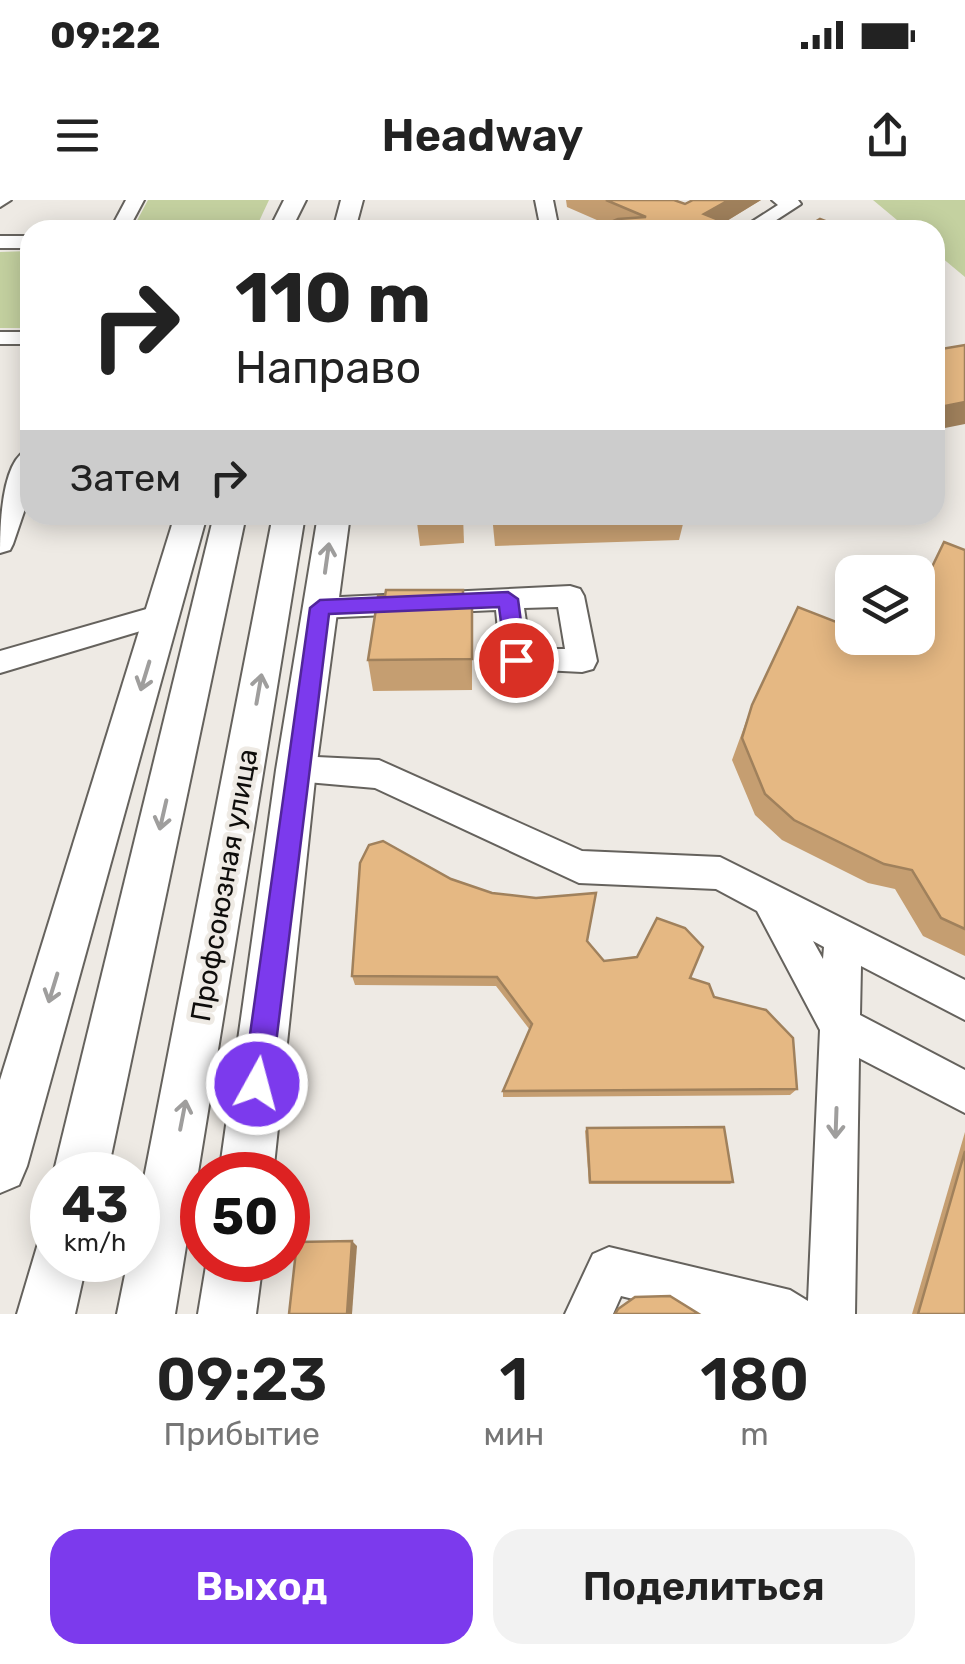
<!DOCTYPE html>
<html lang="ru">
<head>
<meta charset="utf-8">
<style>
  body { margin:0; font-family:Rubik,sans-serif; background:#f2f2f2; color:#222; height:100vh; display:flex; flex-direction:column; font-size:38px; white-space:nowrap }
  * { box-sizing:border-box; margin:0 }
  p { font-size:32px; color:#767676 }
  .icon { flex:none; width:55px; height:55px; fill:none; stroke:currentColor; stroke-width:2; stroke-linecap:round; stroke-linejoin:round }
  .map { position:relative; height:1114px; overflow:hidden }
  .drawer { display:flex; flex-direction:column; background:#fff; flex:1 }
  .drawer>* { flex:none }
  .guide { position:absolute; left:20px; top:20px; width:925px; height:305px; border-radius:30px; box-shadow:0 5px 25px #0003; background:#fff; color:#222; overflow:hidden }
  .buttons { position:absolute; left:835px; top:355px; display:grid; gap:20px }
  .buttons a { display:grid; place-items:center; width:100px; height:100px; border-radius:20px; background:#fff; box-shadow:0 5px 25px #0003; font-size:50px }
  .speed { position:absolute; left:30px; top:952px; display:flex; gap:20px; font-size:50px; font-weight:700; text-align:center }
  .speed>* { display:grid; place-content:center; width:130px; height:130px; border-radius:50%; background:#fff; box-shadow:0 5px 25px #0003; line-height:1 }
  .speed small { font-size:25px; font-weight:400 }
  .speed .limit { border:15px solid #d22; background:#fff; color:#111 }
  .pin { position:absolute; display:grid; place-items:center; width:85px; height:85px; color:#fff; margin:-42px; border:5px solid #fff; border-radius:50%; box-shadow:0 2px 10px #0007 }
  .me { position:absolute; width:110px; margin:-55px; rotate:7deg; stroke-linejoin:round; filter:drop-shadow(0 0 8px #0008) }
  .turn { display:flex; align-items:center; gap:35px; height:210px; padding:0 50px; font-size:45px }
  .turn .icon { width:130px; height:130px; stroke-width:2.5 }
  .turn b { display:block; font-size:70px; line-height:85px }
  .then { display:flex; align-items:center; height:95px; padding:0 50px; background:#0003; gap:20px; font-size:38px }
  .eta { display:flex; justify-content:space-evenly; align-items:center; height:170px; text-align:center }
  .eta b { font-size:60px; font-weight:600; line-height:70px }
  .primary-button { display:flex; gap:20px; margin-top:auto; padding:20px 50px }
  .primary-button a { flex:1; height:115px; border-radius:30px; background:#7c3aed; color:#fff; font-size:40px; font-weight:600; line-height:115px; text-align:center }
  .primary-button a+a { background:#f2f2f2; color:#222 }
  .status { display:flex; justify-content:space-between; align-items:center; height:70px; padding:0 50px; background:#fff; direction:ltr }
  .status svg { height:28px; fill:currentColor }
  header { display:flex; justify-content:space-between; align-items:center; height:130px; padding:0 50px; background:#fff; font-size:45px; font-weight:600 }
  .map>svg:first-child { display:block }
</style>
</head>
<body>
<div class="status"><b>09:22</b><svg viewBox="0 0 49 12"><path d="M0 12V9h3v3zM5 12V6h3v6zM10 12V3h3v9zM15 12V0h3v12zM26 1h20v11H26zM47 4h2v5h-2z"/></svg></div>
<header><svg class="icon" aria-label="menu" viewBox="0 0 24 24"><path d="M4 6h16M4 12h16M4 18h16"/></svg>Headway<svg class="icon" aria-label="share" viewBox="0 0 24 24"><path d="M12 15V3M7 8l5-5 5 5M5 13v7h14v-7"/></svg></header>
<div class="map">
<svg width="965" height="1114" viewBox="0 0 965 1114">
  <rect width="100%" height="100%" fill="#eeeae4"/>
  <g fill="#c4d1a0">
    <path d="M148,0H269L255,30H132Z"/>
    <path d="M873,0H965V77L935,52V30H909Z"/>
    <path d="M30,51V128H0V52Z"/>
  </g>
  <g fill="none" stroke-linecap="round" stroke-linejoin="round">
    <defs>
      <g id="minor">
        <path d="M0,0H11L0,7Z"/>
        <path d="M126,0H144L128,30H110Z"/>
        <path d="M535,0H553L559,30H541Z"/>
        <path d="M772,0H798L801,4L761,30H739L778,5Z"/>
        <rect x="0" y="36" width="30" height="12"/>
        <rect x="0" y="132" width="30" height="12"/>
        <path d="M30,249V294L13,344L10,350L0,353C0,328 1,257 30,249Z"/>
        <path d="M570,386L580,389L584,396L597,461L593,469L582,472L505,468L501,460L496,410L320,418L310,415L306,408L310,401L320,398ZM558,407L565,449H530L524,408Z"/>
        <path d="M164,404L174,407L178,414L174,421L0,473V451Z"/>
        <path d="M296,556L379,560L582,651L720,657L965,780V820L861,766L860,815L965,870V913L859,858L855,1114H694L621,1096L613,1114H565L593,1054L609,1047L790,1090L808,1101L820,830L757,711L716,689L579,683L375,588L284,580L280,570L284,560ZM813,741L824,747L823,759Z"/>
      </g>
      <g id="major">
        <path d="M284,0H306L291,30H269Z"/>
        <path d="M341,0H363L355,30H333Z"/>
        <path d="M175,315H207L27,966L19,985L0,993V880Z"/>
        <path d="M214,315H246L107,975H53Z"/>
        <path d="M273,315H305L175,1114H117L128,1060H138V1009Z"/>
        <path d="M318,315H350L316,570L273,975H219L276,570Z"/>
        <path d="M52,1035V1060H87L75,1114H17L39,1040Z"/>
        <path d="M207,1060H263L256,1114H198Z"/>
      </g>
    </defs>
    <use href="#minor" stroke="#65625d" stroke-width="4"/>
    <use href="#major" stroke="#65625d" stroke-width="4"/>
    <use href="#minor" fill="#fff" fill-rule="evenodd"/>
    <use href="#major" fill="#fff" fill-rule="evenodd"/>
  </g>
  <g fill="#c59e71">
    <path d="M566,0H674L685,4L692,1L690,0H761L725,22L744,30H592L606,24L567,7Z"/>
    <path d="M416,315H463L464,343L420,346Z"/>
    <path d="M492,315H685V316L679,340L495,346Z"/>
    <path d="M944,342L965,350V756L923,736L895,689L868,683L782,640L755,615L732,560L752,505L892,444L895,438H918V392Z"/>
    <path d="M463,396H472V490L373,491L368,460Z"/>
    <path d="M587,741L604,761L690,778L714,797L797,889L790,895L503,897V891L530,830L496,786L355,785L352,776Z"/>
    <path d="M587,928L733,982L730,984H589L585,931Z"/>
    <path d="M965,932V1114H912Z"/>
  </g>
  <g fill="#a0815c">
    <path d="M729,0H761L712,30L704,14Z"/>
    <path d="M965,202V224L935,230V208Z"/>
    <path d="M352,1041L357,1046L352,1114H347Z"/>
  </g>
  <g fill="#e5b883" stroke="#a0815c" stroke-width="2.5">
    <path d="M606,0H674L685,4L693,0H729L704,14L744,30H689L678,25L672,30H592L618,19L646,17Z"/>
    <path d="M820,19L848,30H802Z"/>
    <path d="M965,145V202L935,208V150Z"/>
    <path d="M417,315H463L464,318L418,322Z"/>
    <path d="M495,315H685V316L495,322Z"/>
    <path d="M944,342L965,350V729L941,718L912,670L884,664L794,620L765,594L742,538L752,505L798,407L852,428V438H876L894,444L897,438H918V396Z"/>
    <path d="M386,390H463V396H472V459L368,460L378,396H385Z"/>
    <path d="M383,641L451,679L492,693L536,698L596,693L587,741L604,761L637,757L657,718L685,728L703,747L690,778L709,784L714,797L766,810L793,838L797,889L503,891L532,824L497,777L352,776L360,663L369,645Z"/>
    <path d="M724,927L733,982H590L587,928Z"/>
    <path d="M965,951V1114H918Z"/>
    <path d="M352,1041L347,1114H289L297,1042Z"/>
    <path d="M670,1096L699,1114H615L618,1109L635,1097Z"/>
  </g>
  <defs><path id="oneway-shaft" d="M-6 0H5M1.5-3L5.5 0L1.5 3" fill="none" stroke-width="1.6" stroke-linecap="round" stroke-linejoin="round" transform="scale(2.5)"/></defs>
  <g stroke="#9f9e9d">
    <use href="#oneway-shaft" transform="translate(327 358) rotate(-82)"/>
    <use href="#oneway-shaft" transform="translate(145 476) rotate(107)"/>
    <use href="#oneway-shaft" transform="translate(259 489) rotate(-80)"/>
    <use href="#oneway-shaft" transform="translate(163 615) rotate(103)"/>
    <use href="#oneway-shaft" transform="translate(53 788) rotate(107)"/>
    <use href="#oneway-shaft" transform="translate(183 915) rotate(-79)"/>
    <use href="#oneway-shaft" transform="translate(836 923) rotate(92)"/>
  </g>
  <path fill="#7c3aed" stroke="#51269a" stroke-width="2.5" d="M508,392L518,399L526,460L516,468L506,460L499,407L329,414L271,884L267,894L257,899L247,894L243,884L310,408L320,400Z"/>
  <g text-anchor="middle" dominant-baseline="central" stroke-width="9" stroke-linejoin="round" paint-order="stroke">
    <g font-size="28" fill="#0e0d0b" stroke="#eeeae4">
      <text transform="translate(224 685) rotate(-80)">Профсоюзная улица</text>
    </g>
  </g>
</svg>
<div class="buttons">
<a><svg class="icon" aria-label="layers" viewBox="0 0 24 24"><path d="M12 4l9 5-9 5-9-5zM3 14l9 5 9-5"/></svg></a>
</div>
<div class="speed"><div>43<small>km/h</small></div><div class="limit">50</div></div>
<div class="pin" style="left:516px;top:460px;background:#d93025"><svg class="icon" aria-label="arrive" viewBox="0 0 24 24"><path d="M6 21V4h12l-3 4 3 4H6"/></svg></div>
<svg class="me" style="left:257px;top:884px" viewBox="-20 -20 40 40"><circle r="17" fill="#7c3aed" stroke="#fff" stroke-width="3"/><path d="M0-11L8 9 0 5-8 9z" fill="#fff"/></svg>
<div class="guide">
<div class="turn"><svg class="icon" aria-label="right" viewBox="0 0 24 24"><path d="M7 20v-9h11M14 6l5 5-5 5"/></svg><div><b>110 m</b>Направо</div></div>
<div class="then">Затем<svg class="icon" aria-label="right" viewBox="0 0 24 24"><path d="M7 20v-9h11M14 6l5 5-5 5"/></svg></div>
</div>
</div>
<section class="drawer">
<div class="eta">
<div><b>09:23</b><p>Прибытие</p></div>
<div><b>1</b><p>мин</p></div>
<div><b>180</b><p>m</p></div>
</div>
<div class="primary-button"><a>Выход</a><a>Поделиться</a></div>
</section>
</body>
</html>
